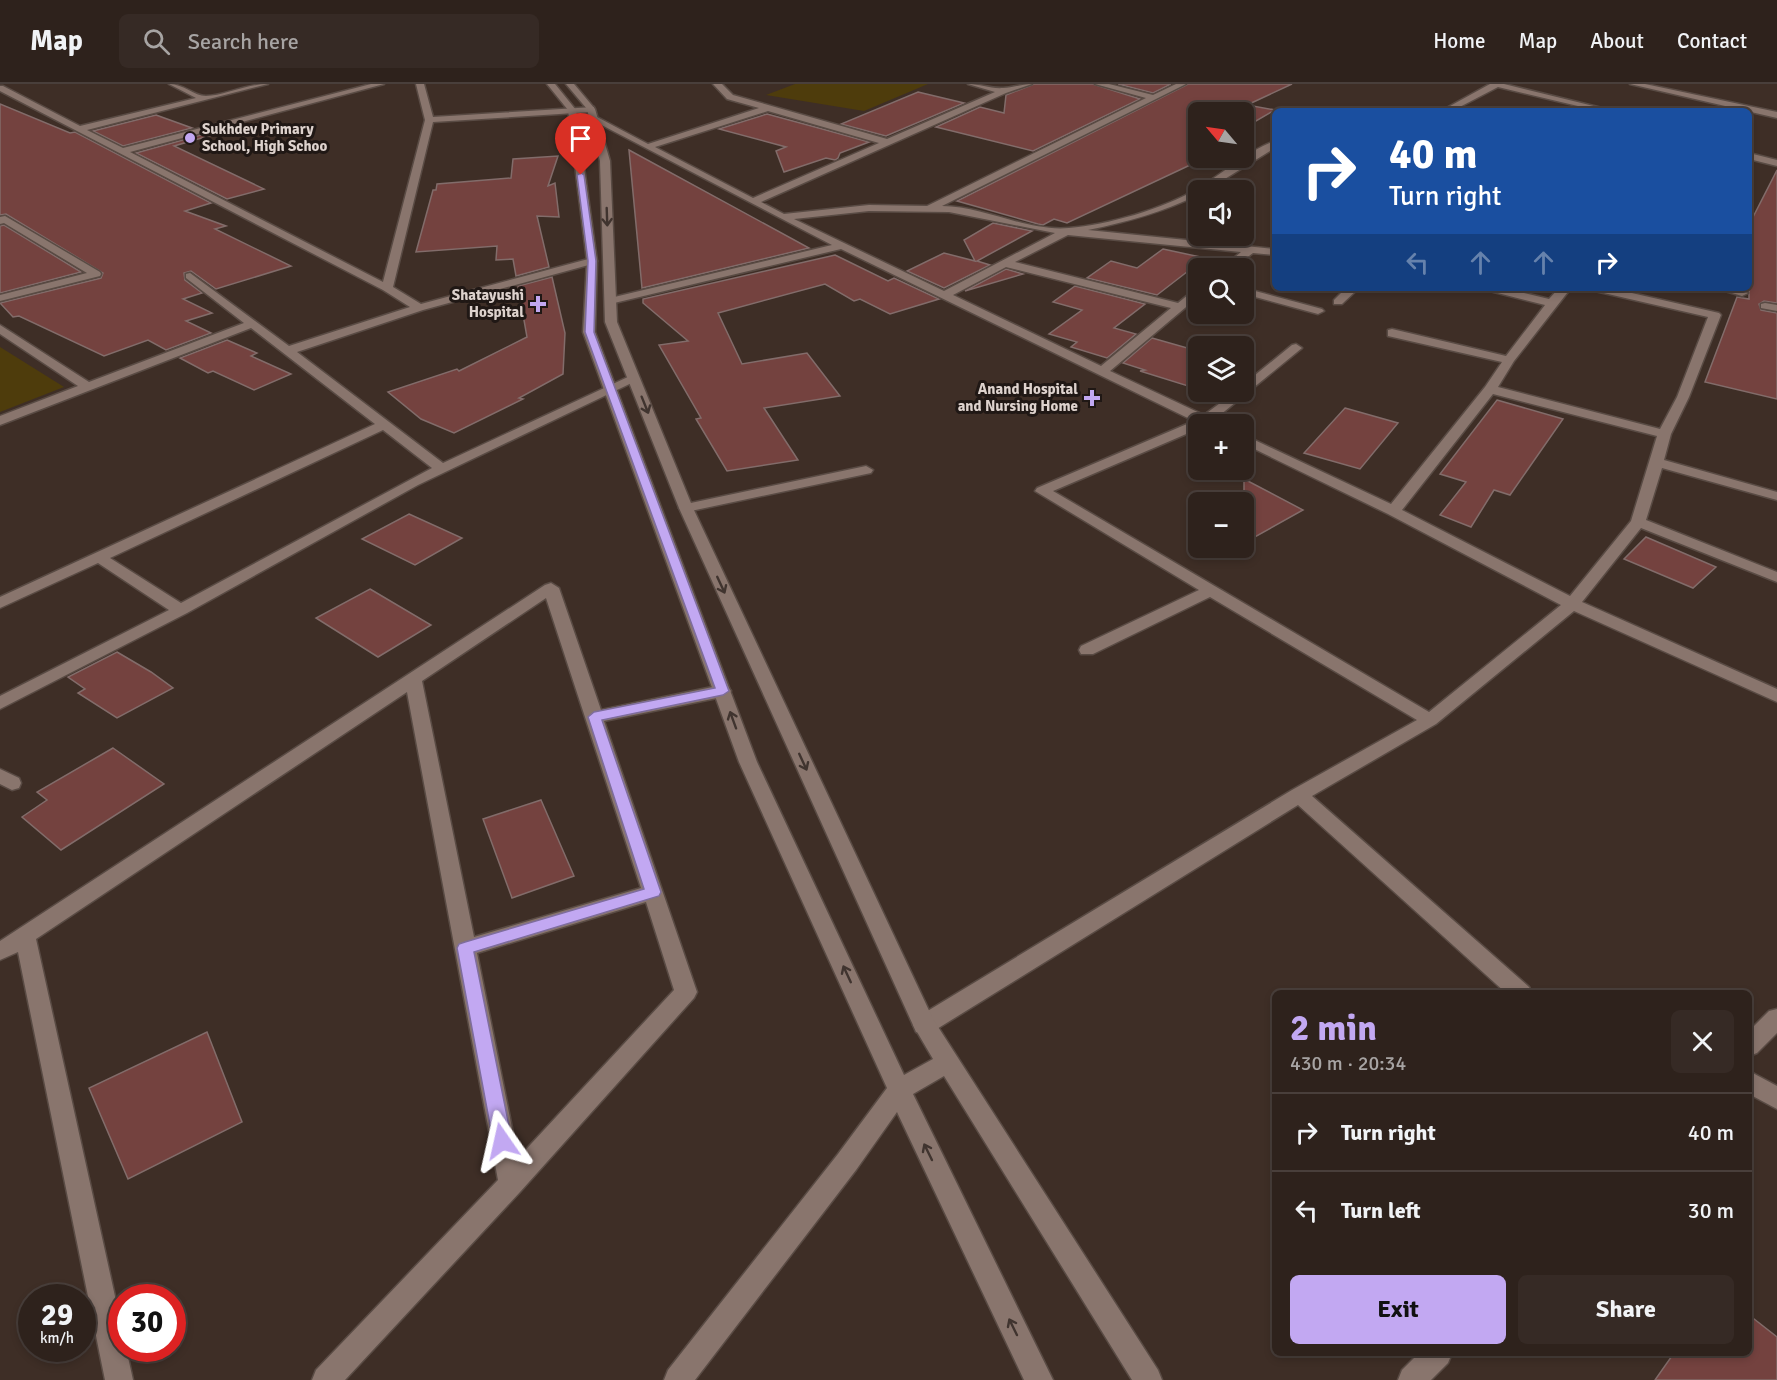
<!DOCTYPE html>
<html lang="en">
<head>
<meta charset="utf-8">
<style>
  body { margin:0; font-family:Signika,sans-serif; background:#362a25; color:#f1f3f6; height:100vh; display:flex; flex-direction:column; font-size:22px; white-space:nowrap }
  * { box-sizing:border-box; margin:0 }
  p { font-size:20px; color:#a7a4a3 }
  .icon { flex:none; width:33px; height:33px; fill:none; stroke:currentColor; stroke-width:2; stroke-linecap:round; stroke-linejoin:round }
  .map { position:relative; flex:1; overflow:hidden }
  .panel { position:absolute; left:1272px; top:906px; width:480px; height:366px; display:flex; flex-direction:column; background:#2e221c; border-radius:9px; box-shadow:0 3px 9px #0003,0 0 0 2px #493f3b }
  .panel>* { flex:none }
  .hud { position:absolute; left:1272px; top:24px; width:480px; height:183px; border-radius:9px; box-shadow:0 3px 9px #0003,0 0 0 2px #493f3b; background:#1a4fa0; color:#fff; overflow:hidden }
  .needle { width:39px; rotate:299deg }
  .fabs { position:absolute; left:1188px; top:18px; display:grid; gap:12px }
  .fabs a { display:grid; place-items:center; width:66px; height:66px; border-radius:9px; background:#2e221c; box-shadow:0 3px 9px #0003,0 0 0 2px #493f3b; font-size:30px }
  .speed { position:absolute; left:18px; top:1200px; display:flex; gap:12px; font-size:30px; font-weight:700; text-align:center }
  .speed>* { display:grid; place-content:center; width:78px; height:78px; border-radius:50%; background:#2e221c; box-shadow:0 3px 9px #0003,0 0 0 2px #493f3b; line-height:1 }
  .speed small { font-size:15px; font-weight:400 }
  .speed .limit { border:9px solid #d22; background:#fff; color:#111 }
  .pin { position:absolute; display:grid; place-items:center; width:51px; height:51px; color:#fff; margin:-62px -26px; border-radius:50% 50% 50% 0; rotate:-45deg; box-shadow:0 0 6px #0007 }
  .pin .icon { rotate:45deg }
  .me { position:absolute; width:66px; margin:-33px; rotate:349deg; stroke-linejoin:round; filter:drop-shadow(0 0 4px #0008) }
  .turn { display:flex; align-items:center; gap:21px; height:126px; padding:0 18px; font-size:27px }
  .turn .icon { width:78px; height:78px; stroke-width:2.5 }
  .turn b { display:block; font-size:42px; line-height:51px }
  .lanes { display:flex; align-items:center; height:57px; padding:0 18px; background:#0003; justify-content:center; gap:30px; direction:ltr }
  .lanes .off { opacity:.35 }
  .round { display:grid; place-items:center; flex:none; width:63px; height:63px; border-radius:9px; background:#362a25 }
  .overview { display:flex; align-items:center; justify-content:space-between; height:102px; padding:0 18px }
  h1 { font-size:36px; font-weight:800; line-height:45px; color:#c2a8f2 }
  .button { display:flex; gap:12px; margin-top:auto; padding:12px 18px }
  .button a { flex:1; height:69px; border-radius:9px; background:#c2a8f2; color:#111; font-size:24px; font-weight:800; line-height:69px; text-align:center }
  .button a+a { background:#362a25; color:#f1f3f6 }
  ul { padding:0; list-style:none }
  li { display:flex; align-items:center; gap:18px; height:78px; padding:0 18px; border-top:2px solid #493f3b }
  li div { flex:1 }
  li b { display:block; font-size:22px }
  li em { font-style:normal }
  header { display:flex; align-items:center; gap:36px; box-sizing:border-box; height:84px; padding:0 30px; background:#2e221c; border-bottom:2px solid #493f3b }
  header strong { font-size:28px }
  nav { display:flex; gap:33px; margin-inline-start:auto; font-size:21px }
  .search { width:420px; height:54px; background:#362a25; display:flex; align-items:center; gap:15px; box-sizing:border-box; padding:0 21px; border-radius:9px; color:#a7a4a3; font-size:22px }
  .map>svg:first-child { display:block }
</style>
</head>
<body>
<header>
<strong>Map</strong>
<div class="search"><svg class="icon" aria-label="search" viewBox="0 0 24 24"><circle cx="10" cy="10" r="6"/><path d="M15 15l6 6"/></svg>Search here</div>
<nav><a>Home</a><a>Map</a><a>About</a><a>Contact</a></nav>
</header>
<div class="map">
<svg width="1777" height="1296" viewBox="0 0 1777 1296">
  <rect width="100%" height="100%" fill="#3e2e26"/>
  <g fill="#4e3c0c">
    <path d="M795,0H928L864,27L766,11Z"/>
    <path d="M0,263L64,303L0,328Z"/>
  </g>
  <g fill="#74423f" stroke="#826c6a" stroke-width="1.5">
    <path d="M1034,0H1093L1140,15L1033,67L936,43L980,23L1004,29L1006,11Z"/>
    <path d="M1118,0H1171L1153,9Z"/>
    <path d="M1188,0H1292L1247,21L1275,26L1244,44V28H1198V68L1189,74H1205L1067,139L1054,135L1043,141L1038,140L957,117Z"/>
    <path d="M918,8L964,19L886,52L841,40Z"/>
    <path d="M0,20L70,49L75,48L211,119L185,127L226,142L215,145L291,182L216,205L191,187L184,189L185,196L202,209L183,215L212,229L186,237L211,249L166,266L148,256L104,272L19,232L13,233L0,219L101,194L103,189L6,130L0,131Z"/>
    <path d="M767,30L826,46L869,58L840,69L838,74L835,76L826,74L784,88L776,67L786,63L719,45Z"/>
    <path d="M156,31L192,44L123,62L93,47Z"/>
    <path d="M208,49L212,51L174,62L264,105L227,115L136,69Z"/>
    <path d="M629,66L809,164L642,204Z"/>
    <path d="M558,72L548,102L555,99L559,133L537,132L549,183L516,192L513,175L496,176L497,162L416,168L433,106H436L437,100L511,94L513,75Z"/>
    <path d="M1777,86V219L1764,217L1759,220L1761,226L1777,229V315L1705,298L1737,213L1749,215V141Z"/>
    <path d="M993,139L1032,147L977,177L990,181L944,204L907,187L944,169L975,177L964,156Z"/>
    <path d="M4,141L81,188L0,209V142Z"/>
    <path d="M1163,165L1205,174L1157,211L1087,194L1111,177L1137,184Z"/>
    <path d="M835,171L888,197L894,194L939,215L890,230L860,215L854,217L825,200L718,229L742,280L807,269L840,312L764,324L798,376L727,387L696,335L701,334L659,261L688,257L643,219V215Z"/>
    <path d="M1006,185L1023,190L965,207Z"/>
    <path d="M552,193L565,249L563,290L519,314L523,315L454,349L421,335L388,308L457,285L459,287L527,253L518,202Z"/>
    <path d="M1075,202L1145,220L1114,244L1136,250L1107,274L1071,263L1077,258L1049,250L1082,226L1053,218Z"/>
    <path d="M1152,254L1198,267V302L1190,300L1188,302L1140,287L1145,286L1123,279Z"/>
    <path d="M227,256L257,269L251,272L291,290L254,306L213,287L208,289L180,274Z"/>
    <path d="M1497,316L1563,335L1510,411L1494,406L1471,443L1440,431L1466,398L1440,390Z"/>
    <path d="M1345,324L1398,339L1360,385L1304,369Z"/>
    <path d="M1244,395L1303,426L1244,459Z"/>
    <path d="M409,430L462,454L415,481L362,455Z"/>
    <path d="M1646,453L1716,483L1693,504L1624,475Z"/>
    <path d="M370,505L431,541L378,573L316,534Z"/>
    <path d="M117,568L151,588L173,604L117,634L78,609L85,605L68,593Z"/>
    <path d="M113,664L164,700L61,766L22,733L47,716L37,708Z"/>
    <path d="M541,716L574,792L512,814L483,735Z"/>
    <path d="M207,948L242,1038L128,1095L89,1004Z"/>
    <path d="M1749,1231L1777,1253V1296H1655L1674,1269H1749Z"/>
  </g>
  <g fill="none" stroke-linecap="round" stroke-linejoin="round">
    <defs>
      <g id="street">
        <path d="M169,0C184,0 194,12 206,12C223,12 246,0 268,0L87,46L123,64L371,0H384L130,68L383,198L425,36L416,0H424L433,33L594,23V27L591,28L433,38L393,203L421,220L592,174L597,177L596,179L423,226L297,268L443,379L630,292L634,291L640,295L418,401L187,529L0,625V612L169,526L98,479L0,524V513L375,340L251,244L0,341V332L78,302L0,250V241L89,298L244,239L186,194V190L190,189L289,262L410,223L383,206L0,7V2H3L80,42L196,14ZM383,346L432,384L181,519L110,474Z"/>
        <path d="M713,0H722L733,11L887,55L995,8L968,0C980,0 991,5 1003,4C1012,4 1022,0 1032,0L1006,9L761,118L784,130L869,121L927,122L1146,14L1095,0H1109L1153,11L1176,0H1186L942,122C983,122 1028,148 1069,144C1107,141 1163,125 1197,105C1221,91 1249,66 1275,57V64L1207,106H1198V111C1163,128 1127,138 1088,146L1275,165V171L1253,169L1233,184H1222L1241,168L1068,151L1015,178L1178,219L1194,206L1198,205V213L1110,287L1204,331L1235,308H1244V300L1292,261L1296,260L1302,264L1214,336L1217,340H1198V345L1053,407L1429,628L1561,521L1388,430L1244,360V351L1391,420L1485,303L1502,278L1388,252V246L1392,245L1506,272L1545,221L1486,206L1484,204H1504L1549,215L1559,204H1571L1514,277L1498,303L1660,345L1677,313L1708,233L1595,207L1589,204H1610L1719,229L1721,231L1689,313L1671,350L1664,376L1777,408V416L1662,384L1646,436L1777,488V498L1641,444L1582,518L1777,605V618L1574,527L1436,640L1312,712L1529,903L1532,909H1506L1298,721L932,948L924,950L916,948L913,941L916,934L1292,706L1417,636L1210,513L1093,570H1081L1079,566L1081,562L1199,506L1035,407L1037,404L1194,337L841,165L610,220L606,219V215L832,161L590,35L597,33L648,60L759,24L727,15ZM768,27L879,59L753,114L655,63ZM869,127L949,128L1055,149L944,207L794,135ZM1006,183L1171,224L1101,282L953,211ZM1493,310L1657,352L1631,437L1570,512L1402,426Z"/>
        <path d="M1490,0H1504L1614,27H1599L1498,3L1452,27H1441Z"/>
        <path d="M1630,0H1645L1777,28V34Z"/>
        <path d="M1749,69L1777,76V82L1749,75Z"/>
        <path d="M5,132L100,188L101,190L100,192L0,217V211L87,189L4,139L0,140V133Z"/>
        <path d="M1244,204L1322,225L1324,227L1318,230L1244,210Z"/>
        <path d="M1346,204H1359L1342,220H1334V216Z"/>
        <path d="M1715,204H1735L1748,209L1742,212Z"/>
        <path d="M1765,219L1777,221V227L1761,224V220Z"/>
        <path d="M866,382L873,386L871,389L686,428L679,424L686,420Z"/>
        <path d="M551,499L559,504L601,626L722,601L728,603L731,607L728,611L722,613L604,637L697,908L694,914L520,1108L345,1296H312L316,1286L498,1096L407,608L36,855L122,1244V1264H126L133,1296H105L18,868L0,876V857L545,501ZM546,514L641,804L474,853L422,597ZM646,818L674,906L518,1074L477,869Z"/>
        <path d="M0,685L19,694L21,699L19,704L12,706L0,700Z"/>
        <path d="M1777,925V949L1757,969L1749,972V947L1769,927Z"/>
        <path d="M1749,987L1777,1002V1025L1749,1010Z"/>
        <path d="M1419,1269H1452L1448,1279L1431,1296H1398L1402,1286Z"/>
      </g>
      <path id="secondary" d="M547,0H555L576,26L597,177L595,248L757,678L904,991L933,975L913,941L679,424L605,238L600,77L587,25L566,0H574L595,25L610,77L617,238L693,424L933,935L1158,1286L1162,1296H1132L944,992L913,1010L1053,1296H1024L897,1028L856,1086L695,1296H664L668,1286L838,1070L887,1004L739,678L583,248L587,177L568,26Z"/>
    </defs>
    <use href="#street" stroke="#594b44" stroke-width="3"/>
    <use href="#secondary" stroke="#594b44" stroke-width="3"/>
    <use href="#street" fill="#89756d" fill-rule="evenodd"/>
    <use href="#secondary" fill="#89756d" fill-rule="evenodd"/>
  </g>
  <defs><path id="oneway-shaft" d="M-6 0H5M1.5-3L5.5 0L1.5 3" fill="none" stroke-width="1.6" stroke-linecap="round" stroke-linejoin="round" transform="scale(1.5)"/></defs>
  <g stroke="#40342f">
    <use href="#oneway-shaft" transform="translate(607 133) rotate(88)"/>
    <use href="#oneway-shaft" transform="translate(645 321) rotate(68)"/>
    <use href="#oneway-shaft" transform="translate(721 501) rotate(65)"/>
    <use href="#oneway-shaft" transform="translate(733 636) rotate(-110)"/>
    <use href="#oneway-shaft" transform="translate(803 678) rotate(65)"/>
    <use href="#oneway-shaft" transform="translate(847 890) rotate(-115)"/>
    <use href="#oneway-shaft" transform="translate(928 1068) rotate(-116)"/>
    <use href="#oneway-shaft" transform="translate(1013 1243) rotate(-116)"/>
  </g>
  <path fill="#c2a8f2" stroke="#7e6d9d" stroke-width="1.5" d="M581,89L584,91L596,177L594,248L729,607L723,611L602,636L661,808L659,812L474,868L512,1057L509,1063L502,1066L496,1063L493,1057L457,864L459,860L465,858L644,805L588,633L594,628L715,604L585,248L588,177L577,91Z"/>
  <g fill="#c2a8f2" stroke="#201815" stroke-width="2">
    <circle cx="190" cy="54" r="6"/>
    <path d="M535 211h6v6h6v6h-6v6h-6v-6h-6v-6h6z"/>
    <path d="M1089 305h6v6h6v6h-6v6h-6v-6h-6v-6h6z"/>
  </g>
  <g text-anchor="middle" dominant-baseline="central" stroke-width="6" stroke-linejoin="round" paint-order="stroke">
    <g font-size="15" font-weight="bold" fill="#ddd2cd" stroke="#201815" text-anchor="end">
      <text x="202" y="45" text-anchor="start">Sukhdev Primary<tspan x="202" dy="17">School, High Schoo</tspan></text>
      <text x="524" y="211">Shatayushi<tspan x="524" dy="17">Hospital</tspan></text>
      <text x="1078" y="305">Anand Hospital<tspan x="1078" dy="17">and Nursing Home</tspan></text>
    </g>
  </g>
</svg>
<div class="fabs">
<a><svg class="needle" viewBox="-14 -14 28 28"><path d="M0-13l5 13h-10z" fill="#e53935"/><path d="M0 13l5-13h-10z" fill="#a7a4a3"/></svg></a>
<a><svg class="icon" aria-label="sound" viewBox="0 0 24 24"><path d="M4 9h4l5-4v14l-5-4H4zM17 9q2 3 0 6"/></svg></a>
<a><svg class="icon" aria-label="search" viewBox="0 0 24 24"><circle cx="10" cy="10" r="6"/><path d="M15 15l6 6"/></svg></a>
<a><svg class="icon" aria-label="layers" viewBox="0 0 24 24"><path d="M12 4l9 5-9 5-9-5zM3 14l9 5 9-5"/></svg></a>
<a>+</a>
<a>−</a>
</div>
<div class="speed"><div>29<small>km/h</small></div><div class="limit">30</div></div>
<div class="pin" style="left:581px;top:91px;background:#d93025"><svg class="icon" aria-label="arrive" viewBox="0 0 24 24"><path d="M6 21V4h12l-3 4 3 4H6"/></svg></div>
<svg class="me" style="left:502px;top:1057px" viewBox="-20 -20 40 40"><path d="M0-17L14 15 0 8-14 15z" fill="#c2a8f2" stroke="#fff" stroke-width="4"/></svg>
<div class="hud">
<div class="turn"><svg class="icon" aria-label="right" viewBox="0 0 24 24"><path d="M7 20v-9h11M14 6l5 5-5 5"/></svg><div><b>40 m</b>Turn right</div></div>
<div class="lanes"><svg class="icon off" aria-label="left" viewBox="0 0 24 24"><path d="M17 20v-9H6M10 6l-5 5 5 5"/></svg><svg class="icon off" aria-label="ahead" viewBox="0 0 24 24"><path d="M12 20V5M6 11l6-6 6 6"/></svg><svg class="icon off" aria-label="ahead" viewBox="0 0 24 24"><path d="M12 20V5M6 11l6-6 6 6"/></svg><svg class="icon" aria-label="right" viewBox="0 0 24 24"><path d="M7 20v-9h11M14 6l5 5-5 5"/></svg></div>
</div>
<section class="panel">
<div class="overview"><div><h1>2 min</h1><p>430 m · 20:34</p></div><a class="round"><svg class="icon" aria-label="close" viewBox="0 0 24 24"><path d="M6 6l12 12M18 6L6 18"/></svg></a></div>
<ul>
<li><svg class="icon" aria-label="right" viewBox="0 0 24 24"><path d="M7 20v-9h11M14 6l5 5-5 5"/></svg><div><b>Turn right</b></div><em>40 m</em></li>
<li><svg class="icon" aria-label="left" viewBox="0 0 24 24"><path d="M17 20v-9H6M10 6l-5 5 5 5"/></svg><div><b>Turn left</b></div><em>30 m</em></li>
</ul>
<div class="button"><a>Exit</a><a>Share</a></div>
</section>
</div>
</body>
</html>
